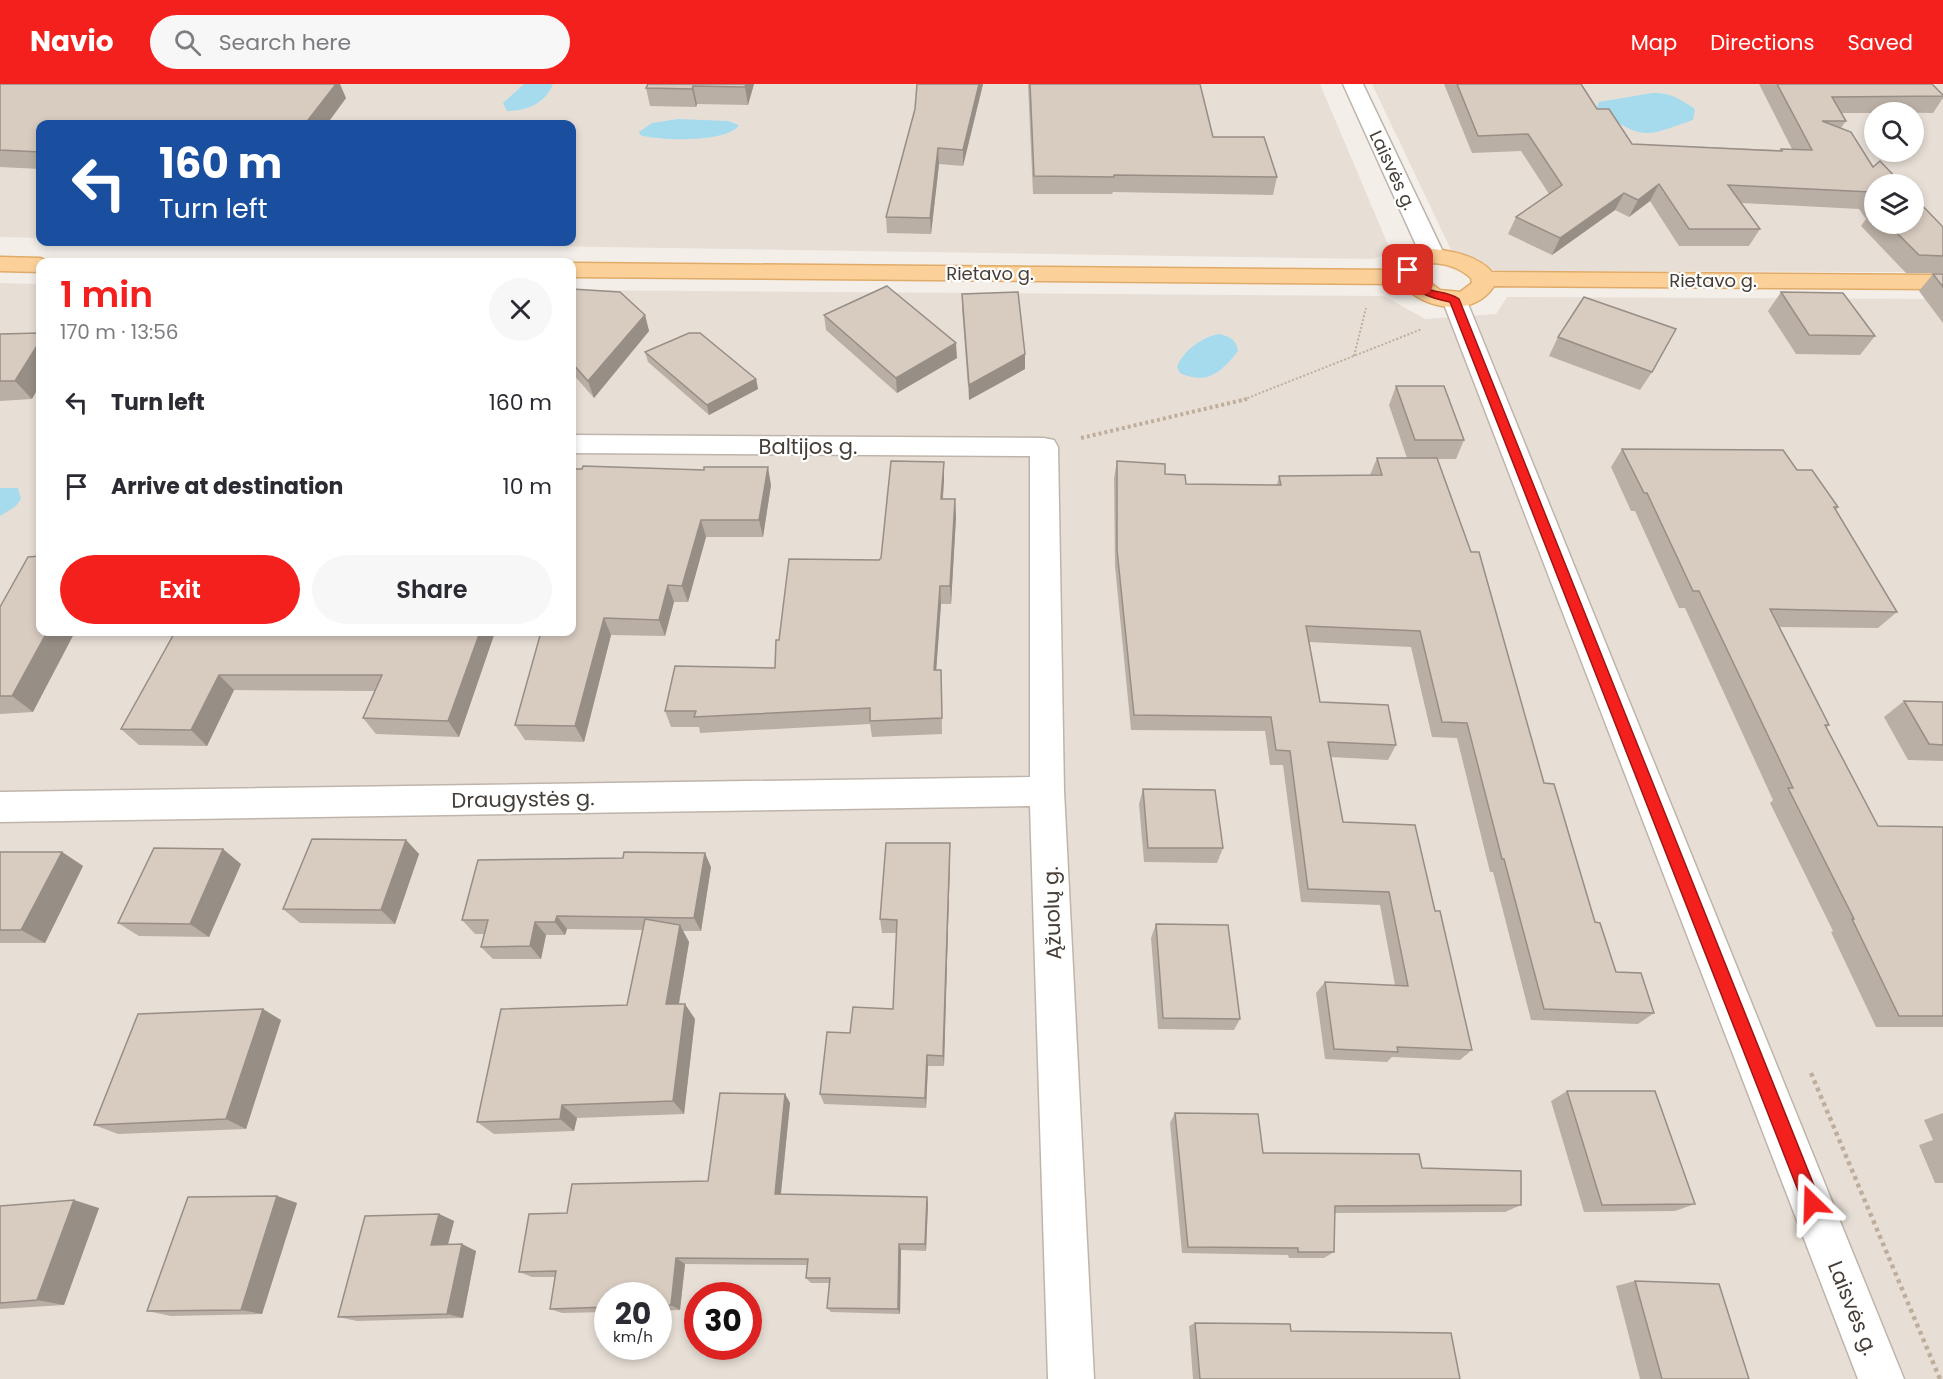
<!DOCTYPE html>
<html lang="en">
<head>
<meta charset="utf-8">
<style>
  body { margin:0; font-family:Poppins,sans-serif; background:#f7f7f7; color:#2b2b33; height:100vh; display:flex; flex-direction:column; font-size:22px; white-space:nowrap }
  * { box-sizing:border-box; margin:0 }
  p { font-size:20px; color:#7c7c81 }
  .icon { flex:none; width:33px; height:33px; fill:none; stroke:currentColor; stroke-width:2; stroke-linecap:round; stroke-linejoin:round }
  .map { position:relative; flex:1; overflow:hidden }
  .sheet { position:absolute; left:36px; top:174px; width:540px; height:378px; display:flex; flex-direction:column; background:#fff; border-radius:12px; box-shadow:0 3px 9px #0003 }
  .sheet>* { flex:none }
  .banner { position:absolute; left:36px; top:36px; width:540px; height:126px; border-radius:12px; box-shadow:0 3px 9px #0003; background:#1a4fa0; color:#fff; overflow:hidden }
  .controls { position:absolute; left:1864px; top:18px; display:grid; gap:12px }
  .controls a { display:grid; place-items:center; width:60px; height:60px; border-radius:50%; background:#fff; box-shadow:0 3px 9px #0003; font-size:30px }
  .speed { position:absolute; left:594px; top:1198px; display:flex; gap:12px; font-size:30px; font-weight:700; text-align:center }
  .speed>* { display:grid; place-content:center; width:78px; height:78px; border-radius:50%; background:#fff; box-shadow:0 3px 9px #0003; line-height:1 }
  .speed small { font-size:15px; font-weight:400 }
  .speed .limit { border:9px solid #d22; background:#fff; color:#111 }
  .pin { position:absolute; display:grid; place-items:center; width:51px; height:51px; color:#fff; margin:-26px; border-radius:12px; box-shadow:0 3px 9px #0006 }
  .me { position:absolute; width:66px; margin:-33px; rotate:338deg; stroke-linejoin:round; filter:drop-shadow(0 0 4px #0008) }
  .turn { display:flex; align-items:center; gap:21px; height:126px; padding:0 24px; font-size:27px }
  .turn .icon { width:78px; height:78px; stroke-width:2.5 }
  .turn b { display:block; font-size:42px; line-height:51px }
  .round { display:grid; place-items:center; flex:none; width:63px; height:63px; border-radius:32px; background:#f7f7f7 }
  .summary { display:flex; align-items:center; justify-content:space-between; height:102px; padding:0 24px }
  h1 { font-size:36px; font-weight:600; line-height:45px; color:#f4201e }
  .cta { display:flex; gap:12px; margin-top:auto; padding:12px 24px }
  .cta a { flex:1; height:69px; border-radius:36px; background:#f4201e; color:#fff; font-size:24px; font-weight:600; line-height:69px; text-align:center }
  .cta a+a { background:#f7f7f7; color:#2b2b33 }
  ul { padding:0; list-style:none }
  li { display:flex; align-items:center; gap:18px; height:84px; padding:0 24px }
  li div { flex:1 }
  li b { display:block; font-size:22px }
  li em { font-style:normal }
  header { display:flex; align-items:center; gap:36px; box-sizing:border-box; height:84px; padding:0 30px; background:#f4201e; color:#fff }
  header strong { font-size:28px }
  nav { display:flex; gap:33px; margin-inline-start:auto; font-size:21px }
  .search { width:420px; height:54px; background:#f7f7f7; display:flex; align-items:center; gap:15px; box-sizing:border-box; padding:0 21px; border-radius:33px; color:#7c7c81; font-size:22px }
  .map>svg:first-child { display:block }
</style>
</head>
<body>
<header>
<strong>Navio</strong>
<div class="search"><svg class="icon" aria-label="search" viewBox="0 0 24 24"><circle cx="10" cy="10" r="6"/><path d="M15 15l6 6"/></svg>Search here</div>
<nav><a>Map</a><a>Directions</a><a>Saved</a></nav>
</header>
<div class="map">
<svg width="1943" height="1295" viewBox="0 0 1943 1295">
  <rect width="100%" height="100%" fill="#f3eee8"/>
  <g fill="#e7dfd6" fill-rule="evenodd">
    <path d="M0,0H1320L1389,163L1385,171L1373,175L274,158H572V40H40V154L0,153Z"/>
    <path d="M1372,0H1943V188L1495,187L1478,175L1451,166ZM1875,28H1914V68H1875ZM1875,100H1914V140H1875Z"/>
    <path d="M0,199L40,200V548H572V206L1384,212L1425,235L1496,230L1507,213L1943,215V1295H0ZM608,1212H658V1263H608ZM698,1212H748V1263H698Z"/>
  </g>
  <g fill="#a6dbee">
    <path d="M524,0H553C545,20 526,27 507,27L503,19Z"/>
    <path d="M1652,9C1669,8 1681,15 1695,25L1693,36C1643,53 1647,56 1601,29L1597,23L1599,18Z"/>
    <path d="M678,35L728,37L739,41C727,59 660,57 640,51L639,48L652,39Z"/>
    <path d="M1220,250C1231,253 1236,256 1238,267C1222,287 1208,302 1180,289L1177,283C1183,266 1204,252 1220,250Z"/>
    <path d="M0,404H18L21,415L16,422L0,432Z"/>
  </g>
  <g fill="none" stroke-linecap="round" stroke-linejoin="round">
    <defs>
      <g id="minor">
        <path d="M1343,0H1363L1445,172L1441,177L1433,179L1425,177L1421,172Z"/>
        <path d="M1454,208L1463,210L1466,215L1904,1295H1858L1442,215L1445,210Z"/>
        <path d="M572,351L1044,354L1054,356L1058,363L1064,707L1094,1295H1048L1030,722L0,738V708L1030,693V372L572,369Z"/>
      </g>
      <g id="major">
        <path d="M1433,165C1453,167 1478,172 1492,188L1943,191V205L1494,202C1474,234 1424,226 1402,200L572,193V179L1398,186C1402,170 1419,167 1433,165ZM1430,179C1445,179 1460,184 1471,194L1472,199L1460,208L1440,206L1421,192L1422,184Z"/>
        <path d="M0,173L40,174L50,178H40V188L0,187Z"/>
      </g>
    </defs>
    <use href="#minor" stroke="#bfb4aa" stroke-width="3"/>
    <use href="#major" stroke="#e0ab69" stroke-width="3"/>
    <g stroke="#c0ae9c" stroke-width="2" stroke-dasharray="2 2" stroke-linecap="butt">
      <path d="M1354,272L1366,224"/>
      <path d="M1240,317L1422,245"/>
    </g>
    <path stroke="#c0ae9c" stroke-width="4" stroke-dasharray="3 3" stroke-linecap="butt" d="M1081,354L1247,315"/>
    <path stroke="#c0ae9c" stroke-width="4.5" stroke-dasharray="4 4" stroke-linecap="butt" d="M1811,989L1940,1295"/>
    <use href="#minor" fill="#fff" fill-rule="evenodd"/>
    <use href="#major" fill="#fbd199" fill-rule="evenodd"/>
  </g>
  <g fill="#baafa5">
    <path d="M0,0L346,14L327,40H40V85L0,83Z"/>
    <path d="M754,0L748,21L697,20L696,23L650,22L646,4Z"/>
    <path d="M983,0L963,82L939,80L931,150L887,149L886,133Z"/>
    <path d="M1028,0H1200L1213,53L1277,93L1273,111L1113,108L1112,110H1033Z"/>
    <path d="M1444,0H1581L1597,25L1632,60L1780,66L1781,65H1792L1759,0H1932L1943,11V14L1933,29L1875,28V29H1842L1846,37L1841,44L1875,100V140H1914L1943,143V189H1906L1861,142L1866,135L1859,125L1742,119L1760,145L1749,162H1679L1650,117L1629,133L1615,126L1552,171L1508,150L1516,133L1549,110L1521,67L1472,69Z"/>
    <path d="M1933,190H1943V239L1919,207Z"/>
    <path d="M572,205L645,231L649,247L594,314L572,289Z"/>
    <path d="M1781,208L1875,252L1860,271L1796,270L1768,227Z"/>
    <path d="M962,210L1025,270V285L969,316L962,225Z"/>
    <path d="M824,231L957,274L897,309L826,246Z"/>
    <path d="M0,250L32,315L0,317Z"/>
    <path d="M1558,253L1652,288L1640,306L1549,272Z"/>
    <path d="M645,268L756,295L758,305L709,331L648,278Z"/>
    <path d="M1396,302L1464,356L1456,375H1437L1544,699L1595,838L1616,888L1654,929L1638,940L1531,936L1493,788H1490L1457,654L1432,653L1411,563L1309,558L1320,618L1396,661L1388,676L1330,673L1343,738L1435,827L1472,966L1460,976L1392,973L1387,978L1325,975L1316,909L1325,898L1395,901L1380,821L1301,818L1283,681H1270L1265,647L1131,646L1115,482L1114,394L1117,377L1165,390L1186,400L1277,401L1279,392L1370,391L1377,374H1407L1389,321Z"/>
    <path d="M1622,365L1797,386L1838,423L1836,426L1897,528L1878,544L1779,543L1829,641L1826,644L1878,742L1943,743V943H1876L1831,848L1833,847L1770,719L1773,716L1685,524H1679L1635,427H1631L1611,383Z"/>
    <path d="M572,385L771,401L763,453H706L688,518H674L665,552L611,551L584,658L525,656L515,641L572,548Z"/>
    <path d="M944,397L943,415H955L956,433L951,520H941L936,586H941L942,650L872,653L870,640L700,649L699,643H671L665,627L775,584L779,556L879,476Z"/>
    <path d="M0,523L33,628L0,630Z"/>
    <path d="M175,548H495L459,653L376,650L363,634L375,607L234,606L207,662L139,661L121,645Z"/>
    <path d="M1904,617L1943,618V677L1908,676L1884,633Z"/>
    <path d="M1143,705L1223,764L1217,779L1144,778L1139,720Z"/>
    <path d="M406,756L419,770L395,840L300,839L283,825Z"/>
    <path d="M950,759V774L944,982H928L926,1024L824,1020L820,1010L850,949L893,925L897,849H882L880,835Z"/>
    <path d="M0,768H62L83,782L45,859H0Z"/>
    <path d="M241,780L209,853L139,852L118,839Z"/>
    <path d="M711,783L701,847H683L689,858L679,920L695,935L684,1030L577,1034L574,1047L494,1050L477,1038L627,921L643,846L567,845L565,851H546L541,875H493L481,863L484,850H475L462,836Z"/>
    <path d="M1156,840L1240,935L1234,946L1158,945L1151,854Z"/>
    <path d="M281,936L246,1045L118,1050L94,1041Z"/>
    <path d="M1567,1007L1695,1120L1675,1127L1584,1128L1551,1017Z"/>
    <path d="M785,1010L790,1019L781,1110L927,1113L928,1120L926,1167L901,1166L900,1230L831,1228L827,1224L829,1199H811L806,1194L807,1181L685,1180L680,1226L658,1227V1212H608V1228L562,1229L550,1225L555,1193H532L519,1188L567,1129L708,1097Z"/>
    <path d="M1175,1029L1263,1069L1422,1084L1521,1121L1505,1128L1335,1129L1334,1168L1324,1174H1289L1288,1171L1182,1169L1170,1039Z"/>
    <path d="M1943,1029V1099H1935L1919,1061L1933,1056L1924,1036Z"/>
    <path d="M277,1112L297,1119L262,1230L171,1232L147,1227Z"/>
    <path d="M0,1122L99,1124L64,1221L0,1225Z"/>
    <path d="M439,1130L454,1137L448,1161L476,1167L463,1234L357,1237L338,1233Z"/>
    <path d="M1635,1197L1749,1295H1640L1616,1202Z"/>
    <path d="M1195,1239L1291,1247L1460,1295H1193L1189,1242Z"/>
  </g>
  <g fill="#978e86">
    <path d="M336,0H340L346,14L327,40H305Z"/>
    <path d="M746,0H754L748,21L745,3Z"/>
    <path d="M979,0H983L963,82V66Z"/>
    <path d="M693,2L697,20L696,23L692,5Z"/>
    <path d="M938,64L939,80L931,150L930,134Z"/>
    <path d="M1659,100L1650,117L1629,133L1638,116Z"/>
    <path d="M1624,109L1615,126L1552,171L1560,154Z"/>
    <path d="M645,231L649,247L594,314L588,297Z"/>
    <path d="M40,257V301L32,315L15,297Z"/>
    <path d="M956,259L957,274L897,309L896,294Z"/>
    <path d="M1025,270V285L969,316V301Z"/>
    <path d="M756,295L758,305L709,331L707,321Z"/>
    <path d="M944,378V397L941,433V415Z"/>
    <path d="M768,383L771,401L763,453L759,436Z"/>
    <path d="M955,415L956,433L951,520L950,502Z"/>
    <path d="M701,436L706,453L688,518L682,502Z"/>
    <path d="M668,501L674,518L665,552L659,536Z"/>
    <path d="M940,502L941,520L935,603L934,586Z"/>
    <path d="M604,534L611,551L584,658L575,642Z"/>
    <path d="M47,548H75L33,628L12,612Z"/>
    <path d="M480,548H495L459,653L448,637Z"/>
    <path d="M219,591L234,606L207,662L191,646Z"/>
    <path d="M406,756L419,770L395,840L381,826Z"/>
    <path d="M950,759V774L944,982L943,972Z"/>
    <path d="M223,765L241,780L209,853L190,840Z"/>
    <path d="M62,768L83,782L45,859L21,846Z"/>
    <path d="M705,769L711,783L701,847L694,834Z"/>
    <path d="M557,832L567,845L565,851L555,838Z"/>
    <path d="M535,838L546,851L541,875L530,862Z"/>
    <path d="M680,841L689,858L676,936L666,920Z"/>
    <path d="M685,920L695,935L684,1030L673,1017Z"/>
    <path d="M263,925L281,936L246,1045L226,1035Z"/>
    <path d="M927,971L928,982L926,1024L925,1014Z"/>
    <path d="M785,1010L790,1019L780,1118L775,1110Z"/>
    <path d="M562,1021L577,1034L574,1047L560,1035Z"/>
    <path d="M277,1112L297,1119L262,1230L241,1226Z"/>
    <path d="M927,1113L928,1120L926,1167L925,1160Z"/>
    <path d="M74,1116L99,1124L64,1221L37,1216Z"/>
    <path d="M439,1130L454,1137L446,1167L431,1161Z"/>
    <path d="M462,1160L476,1167L463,1234L447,1230Z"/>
    <path d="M899,1160L901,1166L900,1230L898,1225Z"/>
    <path d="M676,1174L685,1180L680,1226L671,1221Z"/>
  </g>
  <g fill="#d8cbc0" stroke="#978e86" stroke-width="1.5">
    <path d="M0,0H336L305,40H40V68L0,66Z"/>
    <path d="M648,0H746L745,3L693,2L692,5L646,4Z"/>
    <path d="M917,0H979L963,66L938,64L930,134L886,133L915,25Z"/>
    <path d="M1030,0H1200L1213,53H1264L1277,93L1114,91V93L1034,92Z"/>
    <path d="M1457,0H1581L1597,25H1609L1632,60L1782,67L1781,65L1812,66L1777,0H1932L1943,11V12L1832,13L1846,37H1822L1851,48L1873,83L1880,77L1902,100H1875V113L1871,108L1728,101L1760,145H1689L1659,100L1638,116L1624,109L1560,154L1516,133L1562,101L1528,50L1478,52Z"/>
    <path d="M1914,113L1943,143V172L1919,171L1888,140H1914Z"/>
    <path d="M1933,190H1943V203Z"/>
    <path d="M887,202L956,259L896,294L824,231Z"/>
    <path d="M572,205L620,208L645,231L588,297L572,279Z"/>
    <path d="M1018,208L1025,270L969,301L962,210Z"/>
    <path d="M1781,208L1843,209L1875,252L1809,251Z"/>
    <path d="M1584,213L1676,245L1652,288L1558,253Z"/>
    <path d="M40,249V257L15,297H0V250Z"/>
    <path d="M689,249H700L756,295L707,321L645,268Z"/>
    <path d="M1396,302H1444L1464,356H1415Z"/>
    <path d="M1622,365L1783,366L1797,386H1812L1838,423H1834L1897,528L1770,525L1829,641H1825L1878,742L1943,743V932H1899L1852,835H1854L1788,704H1793L1699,507H1693L1647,409H1644Z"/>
    <path d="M1377,374H1437L1471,468H1479L1544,699L1554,700L1595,838L1600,839L1616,888L1641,889L1654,929L1544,925L1504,775H1502L1467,639L1442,638L1420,547L1306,542L1320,618L1388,621L1396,661L1328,658L1343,738L1415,741L1435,827H1440L1472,966L1397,963L1398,968L1334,965L1325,898L1408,902L1389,808L1308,805L1290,667L1276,666L1271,633L1134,631L1117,466V377L1165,380V390L1185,391L1186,400L1281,401L1279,392L1382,391Z"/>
    <path d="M891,377L944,378L941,415H955L950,502H940L934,586H941L942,634L870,637V624L694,633L696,627H665L675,582L775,584L776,556H779L789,475L879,476L881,474Z"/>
    <path d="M583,382L704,386V383H768L759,436H701L682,502L668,501L659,536L604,534L575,642L515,641L541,548H572V385H582Z"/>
    <path d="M40,472V548H47L12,612H0V523L28,473Z"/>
    <path d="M175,548H480L448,637L363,634L382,591H219L191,646L121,645Z"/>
    <path d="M1904,617L1943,618V661L1929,660Z"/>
    <path d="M1143,705L1215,706L1223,764H1148Z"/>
    <path d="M312,755L406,756L381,826L283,825Z"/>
    <path d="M886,759H950L943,972L927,971L925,1014L820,1010L827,948L850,949L853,923L893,925L897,836L880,835Z"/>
    <path d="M154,764L223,765L190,840L118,839Z"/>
    <path d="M0,768H62L21,846H0Z"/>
    <path d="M624,768L705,769L694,834L557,832L555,838H535L530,862L481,863L488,836H462L478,776L623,774Z"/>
    <path d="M645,835L680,841L666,920H685L673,1017L562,1021L560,1035L477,1038L501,925L627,921Z"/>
    <path d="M1156,840L1228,841L1240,935L1163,934Z"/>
    <path d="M263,925L226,1035L94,1041L138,930Z"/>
    <path d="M1567,1007H1655L1695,1120L1602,1121Z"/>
    <path d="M720,1009L785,1010L775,1110L927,1113L925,1160H899L898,1225L827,1224L830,1194H806L808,1175L676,1174L671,1221L658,1222V1212H608V1223L550,1225L556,1187L519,1188L529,1130L567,1129L572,1100L708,1097Z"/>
    <path d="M1175,1029L1258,1030L1263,1069L1419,1070L1422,1084L1521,1087V1121L1335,1122L1334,1168H1298V1164L1188,1163Z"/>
    <path d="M277,1112L241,1226L147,1227L188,1113Z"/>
    <path d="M74,1116L37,1216L0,1219V1122Z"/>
    <path d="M439,1130L431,1161L462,1160L447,1230L338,1233L365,1132Z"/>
    <path d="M1635,1197L1719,1200L1749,1295H1662Z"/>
    <path d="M1195,1239L1290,1240L1291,1247L1451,1249L1460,1295H1200Z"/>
  </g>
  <path fill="#f4201e" stroke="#9f1514" stroke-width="1.5" d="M1405,184H1411C1423,216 1440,202 1459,215L1821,1119L1818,1125L1812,1128L1805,1125L1803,1119L1450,218C1430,214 1416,209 1404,193Z"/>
  <g text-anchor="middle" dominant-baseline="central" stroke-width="4.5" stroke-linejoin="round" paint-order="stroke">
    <g font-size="18" fill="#463e37" stroke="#fff">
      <text transform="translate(1393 86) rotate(65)">Laisvės g.</text>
      <text x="990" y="189">Rietavo g.</text>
      <text x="1713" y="196">Rietavo g.</text>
    </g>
    <g font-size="21" fill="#463e37" stroke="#fff">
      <text x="808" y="362">Baltijos g.</text>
      <text transform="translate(523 715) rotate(-1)">Draugystės g.</text>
      <text transform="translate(1052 829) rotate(-92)">Ąžuolų g.</text>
      <text transform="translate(1853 1224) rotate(68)">Laisvės g.</text>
    </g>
  </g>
</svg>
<div class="controls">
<a><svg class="icon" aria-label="search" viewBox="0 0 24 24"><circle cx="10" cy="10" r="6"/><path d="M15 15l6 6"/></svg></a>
<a><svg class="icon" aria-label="layers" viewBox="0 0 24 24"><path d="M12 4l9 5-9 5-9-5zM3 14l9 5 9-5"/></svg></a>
</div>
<div class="speed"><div>20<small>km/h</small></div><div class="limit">30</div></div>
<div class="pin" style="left:1408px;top:186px;background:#d93025"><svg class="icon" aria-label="arrive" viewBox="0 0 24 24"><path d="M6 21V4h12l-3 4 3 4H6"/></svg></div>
<svg class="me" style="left:1812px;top:1119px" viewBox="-20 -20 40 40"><path d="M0-17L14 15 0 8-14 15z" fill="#f4201e" stroke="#fff" stroke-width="4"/></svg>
<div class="banner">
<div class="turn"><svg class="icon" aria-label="left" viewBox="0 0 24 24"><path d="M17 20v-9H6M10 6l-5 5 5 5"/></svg><div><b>160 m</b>Turn left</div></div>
</div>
<section class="sheet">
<div class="summary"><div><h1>1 min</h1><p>170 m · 13:56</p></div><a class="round"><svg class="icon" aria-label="close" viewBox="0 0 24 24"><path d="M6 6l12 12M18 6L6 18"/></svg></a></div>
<ul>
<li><svg class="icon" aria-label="left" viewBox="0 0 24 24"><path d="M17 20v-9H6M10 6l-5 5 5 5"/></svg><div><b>Turn left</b></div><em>160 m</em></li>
<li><svg class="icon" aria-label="arrive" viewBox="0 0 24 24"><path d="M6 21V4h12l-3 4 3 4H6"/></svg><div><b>Arrive at destination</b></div><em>10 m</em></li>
</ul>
<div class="cta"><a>Exit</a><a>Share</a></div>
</section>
</div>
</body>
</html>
